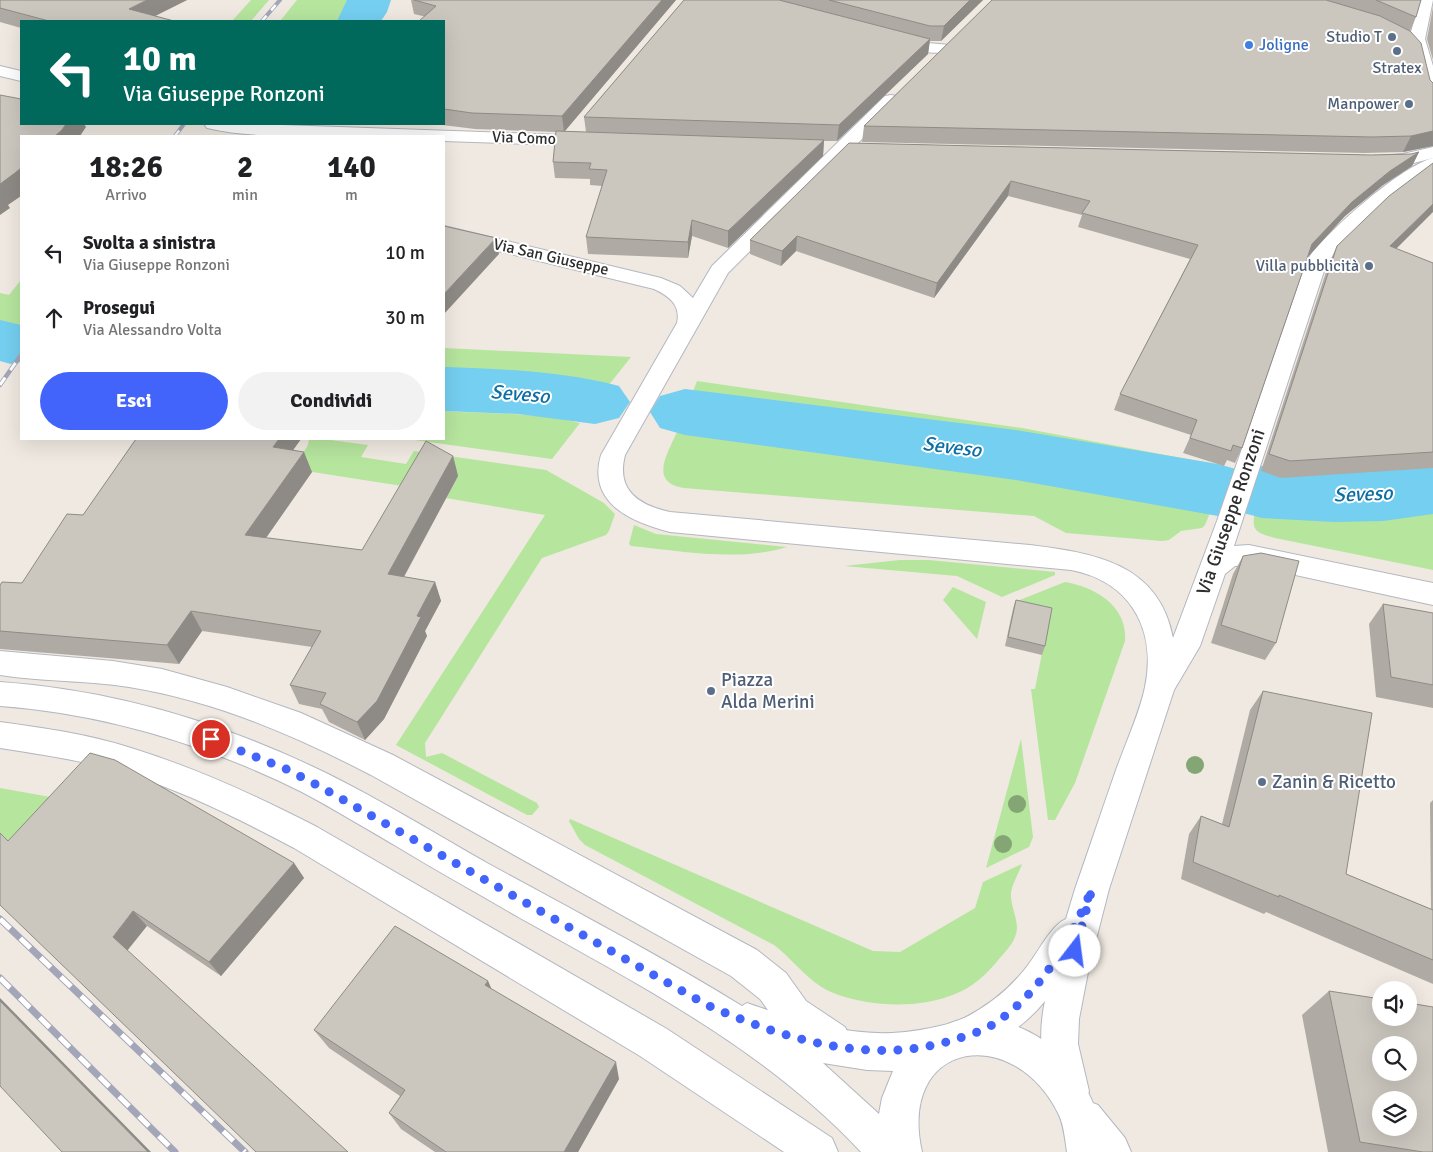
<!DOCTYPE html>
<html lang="it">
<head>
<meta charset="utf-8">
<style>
  body { margin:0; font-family:Signika,sans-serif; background:#f2f2f2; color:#202124; height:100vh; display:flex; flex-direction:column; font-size:19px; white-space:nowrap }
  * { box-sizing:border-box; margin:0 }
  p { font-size:16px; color:#757577 }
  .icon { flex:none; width:28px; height:28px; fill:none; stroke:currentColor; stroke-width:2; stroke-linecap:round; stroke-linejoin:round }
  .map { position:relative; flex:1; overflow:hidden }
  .details { position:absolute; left:20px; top:135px; width:425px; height:305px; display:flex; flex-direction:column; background:#fff; border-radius:0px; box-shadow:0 5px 20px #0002 }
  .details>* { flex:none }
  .banner { position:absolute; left:20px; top:20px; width:425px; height:105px; border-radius:0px; box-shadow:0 5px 20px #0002; background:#00695c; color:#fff; overflow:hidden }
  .tools { position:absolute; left:1372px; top:981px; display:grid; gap:10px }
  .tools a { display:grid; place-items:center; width:45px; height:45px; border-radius:50%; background:#fff; box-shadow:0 5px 20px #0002; font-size:25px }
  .pin { position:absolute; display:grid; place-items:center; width:42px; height:42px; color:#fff; margin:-21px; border:2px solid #fff; border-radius:50%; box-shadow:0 1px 5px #0007 }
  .me { position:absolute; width:55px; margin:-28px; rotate:15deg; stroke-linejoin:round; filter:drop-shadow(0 0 4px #0008) }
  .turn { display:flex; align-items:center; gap:18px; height:105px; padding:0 20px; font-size:22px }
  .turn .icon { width:65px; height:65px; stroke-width:2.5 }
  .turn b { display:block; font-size:35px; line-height:42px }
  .eta { display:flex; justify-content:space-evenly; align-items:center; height:85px; text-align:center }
  .eta b { font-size:30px; font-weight:800; line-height:35px }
  .action { display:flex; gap:10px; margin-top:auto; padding:10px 20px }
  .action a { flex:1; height:58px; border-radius:30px; background:#4264fb; color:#fff; font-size:20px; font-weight:800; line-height:58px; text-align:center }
  .action a+a { background:#f2f2f2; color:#202124 }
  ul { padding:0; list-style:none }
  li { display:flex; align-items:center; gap:15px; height:65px; padding:0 20px }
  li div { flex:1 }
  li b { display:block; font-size:19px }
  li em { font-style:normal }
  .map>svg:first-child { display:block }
</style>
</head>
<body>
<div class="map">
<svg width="1433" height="1152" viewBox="0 0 1433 1152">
  <rect width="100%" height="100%" fill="#efe9e1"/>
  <g fill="#b6e59e">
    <path d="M251,0H269L251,21H232Z"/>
    <path d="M297,0H353L352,11L346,21H280Z"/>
    <path d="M21,280V330H0V293L9,295Z"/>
    <path d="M444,348L631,357L608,386L570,380L444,373Z"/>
    <path d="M697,381L1022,428L1224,466L1226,469L1225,472L1095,452L870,424L762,403L716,401L691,397Z"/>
    <path d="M444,411C490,414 535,412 580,423L552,459L407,439H444Z"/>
    <path d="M677,432L1005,470L1121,493L1212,508L1205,525L1202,528L1181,531L1169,540L1162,541L1066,533L1034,516L684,488C648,482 668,453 677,432Z"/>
    <path d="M309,439H323L368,445L361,457L406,464L414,451L546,470L604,503L615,514L609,531L606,535L542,558L425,743L426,757L442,753L537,803L539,807L532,815H527L396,745L545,515L446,498L415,488L306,471L295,466L308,445Z"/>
    <path d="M1433,512V570L1275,538C1259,533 1250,532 1255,513C1315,517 1373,517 1433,512Z"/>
    <path d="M634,525L656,534L787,547C737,562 683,551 631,546L629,544Z"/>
    <path d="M900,560H929L1055,572V575L1002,597L957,576L844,566Z"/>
    <path d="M1065,582C1095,587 1128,606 1125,641L1075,783L1055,820H1048L1031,689H1035L1049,617L1013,609L1015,602Z"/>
    <path d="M953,587L986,602L977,639L943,600Z"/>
    <path d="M1021,739L1033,837L1029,847L986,868Z"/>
    <path d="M0,788L73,801L22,854L0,834Z"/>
    <path d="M570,819L873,951L900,952L975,908L983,882L1022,864C1019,873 1012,884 1011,893C1010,906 1020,922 1016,934C1014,943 1005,952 999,959C988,973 972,988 955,994C919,1009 872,1007 836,994C809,984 795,961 774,945L585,845L579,839L569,821Z"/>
  </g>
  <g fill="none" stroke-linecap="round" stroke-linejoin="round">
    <g fill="#75cff0" fill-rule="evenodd">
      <path d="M347,0H391L387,12L381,21H337Z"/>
      <path d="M0,320L21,325V362L11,364L0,361Z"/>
      <path d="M444,367C503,369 562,371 619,386L630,402L619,418L595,424L518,414L444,411Z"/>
      <path d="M685,389L1016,430L1218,464L1243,471L1262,466L1334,470L1383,469L1433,462V514L1383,521L1334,522L1262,518L1236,511L1218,516L1016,480L685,435L660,428L650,412L660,396Z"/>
    </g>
    <defs>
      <g id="street">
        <path d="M1420,0H1433L1425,39L1433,66V100L1427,99L1424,95L1409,39Z"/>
        <path d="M893,32L928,43L950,45L952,48L950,51C928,57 908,47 887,40L885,37L887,34Z"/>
        <path d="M0,66L21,71V81L0,76Z"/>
        <path d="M891,95L897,96L900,100L897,104L728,273L625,455C616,490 638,505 670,512L1030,545C1094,553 1159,563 1173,638L1217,521L1307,260C1326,232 1401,166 1433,158V171L1379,211L1327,262L1234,546L1249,545L1433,583V605L1249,565L1235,566L1225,574L1200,646L1174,690L1109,889L1089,967L1079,1019L1078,1044L1089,1091L1084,1105L1070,1110L1056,1105C1042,1070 1037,1038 1045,1001C1023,1028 997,1043 965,1056L952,1050L946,1037L952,1024C981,1011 1005,994 1025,969C1037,955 1050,926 1066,919L1075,889C1089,849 1102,810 1116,770C1125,745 1140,712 1145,687C1157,629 1130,581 1071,570L670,532C631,522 587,503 601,455L677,323C681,305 669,296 654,289L444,238V226L661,278L680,286L693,298L712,266L885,96Z"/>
        <path d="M204,124H253L593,136L599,137L602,141L599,145L593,146L444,141V136C404,136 365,136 325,136C286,136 245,137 207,128Z"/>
        <path d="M1433,147V158C1413,163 1392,170 1371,165L1369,161L1371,157L1403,154Z"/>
        <path d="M0,651L113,661L162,669L227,687L301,713L393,755L757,950L786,973L806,1001L845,1027L851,1040L845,1053L832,1059L819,1053L780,1027L760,999L731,976L371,775C294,735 215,701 129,687C86,680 43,682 0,675Z"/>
        <path d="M0,722C44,728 88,734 131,748C196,768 257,796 317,827L667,1029L832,1138L838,1152H784L640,1056L294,848C241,820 188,793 131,775C88,761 44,755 0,748Z"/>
      </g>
      <path id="secondary" d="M0,682C114,690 224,723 326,773C381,800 434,833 487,863C573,910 659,955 742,1006L747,1003C793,1019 842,1035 892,1033C910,1032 928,1029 944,1025C953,1023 961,1018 970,1017C984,1016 998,1020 1011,1024C1050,1038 1078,1065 1093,1103L1098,1105L1125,1138L1131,1152H1067C1065,1139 1064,1126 1059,1115C1014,1022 897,1040 922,1152H861C766,1050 640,985 520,918C479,894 437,871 396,846C365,828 334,809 302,792C207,745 106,714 0,706ZM823,1063L867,1070L893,1071L882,1098L879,1114Z"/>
    </defs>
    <use href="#street" stroke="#b4b7c1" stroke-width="2"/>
    <use href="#secondary" stroke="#b4b7c1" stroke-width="2"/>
    <use href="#street" fill="#fff" fill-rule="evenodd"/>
    <use href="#secondary" fill="#fff" fill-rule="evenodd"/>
    <defs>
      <g id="rail-far2">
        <path d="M262,21L280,0"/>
        <path d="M175,136L184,124"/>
      </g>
      <path id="rail-far1" d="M0,385L21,355"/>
      <g id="rail">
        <path d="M0,919L245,1152"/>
        <path d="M0,978L175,1152"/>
      </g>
    </defs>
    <use href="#rail-far2" stroke="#a3a6b8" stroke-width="4"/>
    <use href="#rail-far1" stroke="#a3a6b8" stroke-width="4.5"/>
    <use href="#rail" stroke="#a3a6b8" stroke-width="7"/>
    <use href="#rail-far2" stroke="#fff" stroke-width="2.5" stroke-dasharray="7" stroke-linecap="butt"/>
    <use href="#rail-far1" stroke="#fff" stroke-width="3" stroke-dasharray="9" stroke-linecap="butt"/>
    <use href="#rail" stroke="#fff" stroke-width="5" stroke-dasharray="14" stroke-linecap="butt"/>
  </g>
  <g fill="#84a574">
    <circle cx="1195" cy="765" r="9"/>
    <circle cx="1017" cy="804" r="9"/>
    <circle cx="1003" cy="844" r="9"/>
  </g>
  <g fill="#afaba4">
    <path d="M0,0H187L155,16L174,21H21V28L0,22Z"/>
    <path d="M411,0H676L565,131L586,132L584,117L684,0H983L941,41H930L928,54L837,141H824L823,156L728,248L692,236L688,258L588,254L586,237L602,186L590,185V179L555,178L553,162L556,132L475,129L434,124H444V21L414,14Z"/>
    <path d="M992,0H1421L1416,17L1410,31L1430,80L1433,83V146L1403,152L1364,153L862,142L864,126Z"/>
    <path d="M1433,7V60L1427,39Z"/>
    <path d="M849,143L1371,155L1411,154L1419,152L1412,166L1383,185L1345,216L1308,256L1242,448L1235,463L1227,460L1224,466L1183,453L1191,435L1114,410L1120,394L1190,259L1078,227L1082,215L1008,196L934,298L796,251L781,266L750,254V240Z"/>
    <path d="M1337,246L1396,249L1433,263V468L1281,478L1261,471L1329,263Z"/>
    <path d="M136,439H301L293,450L312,472L266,538L362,550L453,456L458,476L404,577L435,582L441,601L425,631L427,636L384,719L365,740L329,722L322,709L299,704L290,685L312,647L202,631L179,664L0,649V585L22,583L83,515Z"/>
    <path d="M1243,556L1276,643L1265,660L1211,643L1233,574Z"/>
    <path d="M1016,600L1045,646L1042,655L1005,646L1013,609Z"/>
    <path d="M1383,604L1433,613V708L1376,697L1369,624Z"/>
    <path d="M1263,691L1346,874L1431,909L1430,803L1433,800V984L1266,912L1264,914L1181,879L1189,834L1201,816L1222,824L1250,710Z"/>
    <path d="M8,841L294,863L304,878L221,976L147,926Z"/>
    <path d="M488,981L492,990L619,1079L578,1152H435L401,1129L389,1113L400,1096L329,1048L314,1030Z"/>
    <path d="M1329,991L1433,1152H1328L1302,1015Z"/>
  </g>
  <g fill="#8e8b86">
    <path d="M147,0H187L145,21L129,9Z"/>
    <path d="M662,0H676L564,132L562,116Z"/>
    <path d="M970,0H983L941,41L944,26Z"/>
    <path d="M930,39L928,54L837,141L839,125Z"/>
    <path d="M66,124H84L86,127L80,136H55Z"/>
    <path d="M1433,131V146L1403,152L1411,136Z"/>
    <path d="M824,140L823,156L728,248V231Z"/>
    <path d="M1419,152L1412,166L1383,185L1345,216L1306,259L1312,244L1352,202L1390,171Z"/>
    <path d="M21,168V196L8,205L10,208L0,215V184Z"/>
    <path d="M1011,181L1008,196L934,298L937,283Z"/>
    <path d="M1433,204V212L1382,263L1390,246Z"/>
    <path d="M692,220V236L688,258V242Z"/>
    <path d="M797,236L796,251L781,266L782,251Z"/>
    <path d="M496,238L499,254L444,314V294Z"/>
    <path d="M279,439H301L281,467L273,447Z"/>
    <path d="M304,452L312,472L254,555L245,535Z"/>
    <path d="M453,456L458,476L395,593L388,574Z"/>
    <path d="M435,582L441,601L425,631L427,636L384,719L365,740L357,722Z"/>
    <path d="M191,611L202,631L179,664L167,645Z"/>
    <path d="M294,863L304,878L221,976L209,962Z"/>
    <path d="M133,911L147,926L127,951L113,937Z"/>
    <path d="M488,981L496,1000L485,985Z"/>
    <path d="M0,998L151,1152H148L0,1001Z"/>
    <path d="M616,1062L619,1079L578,1152H564Z"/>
  </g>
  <g fill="#cbc7bf" stroke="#8e8b86" fill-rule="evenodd">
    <path d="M0,0H147L129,9L174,21H49L0,8Z"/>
    <path d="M414,0H662L562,116L472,113L444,109V21H419L436,6Z"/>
    <path d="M684,0H779L930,39L839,125L584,117Z"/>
    <path d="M829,0H970L944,26H930Z"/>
    <path d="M992,0H1326L1380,16L1410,31L1421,43L1430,80L1433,83V131L1411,136L1372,137L864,126Z"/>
    <path d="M1376,0H1421L1416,17Z"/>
    <path d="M0,95L21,99V124H66L62,130L55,136H21V168L15,173L0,184Z"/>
    <path d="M556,131L824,140L728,231L692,220L688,242L586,237L607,170L589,169L591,163L553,162Z"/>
    <path d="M849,143L1371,155L1411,154L1419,152L1390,171L1352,202L1312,244L1242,448L1233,445L1231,451L1190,438L1197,420L1120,394L1198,245L1082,213L1090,201L1011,181L937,283L797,236L782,251L750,240Z"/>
    <path d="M1433,163V204L1390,246L1433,263V452L1290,461L1269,454L1337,246L1389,196Z"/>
    <path d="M444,226L496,238L444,294Z"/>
    <path d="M136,439H279L273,447L304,452L245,535L362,550L426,441L453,456L388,574L435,582L417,616L421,617L377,701L357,722L320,704L326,693L290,685L321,631L191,611L167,645L0,631V585L2,582L22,583L67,514L83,515Z"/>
    <path d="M1261,553L1299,561L1276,643L1221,625L1243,556Z"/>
    <path d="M1016,600L1052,608L1045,646L1008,637Z"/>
    <path d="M1383,604L1433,613V685L1391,677Z"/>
    <path d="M1263,691L1372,713L1346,874L1433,910V960L1279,895V897L1193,862L1201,816L1229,827Z"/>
    <path d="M90,753L115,760L294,863L209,962L133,911L113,937L348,1152H256L0,905V833L8,841Z"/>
    <path d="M395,926L488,981L485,985L616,1062L564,1152H446L389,1113L405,1090L314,1030Z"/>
    <path d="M1329,991L1381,999V1018H1409V1003L1433,1007V1152H1423L1360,1142ZM1381,1045H1409V1072H1381ZM1381,1100H1409V1128H1381Z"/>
    <path d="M0,1001L148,1152H62L0,1086Z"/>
  </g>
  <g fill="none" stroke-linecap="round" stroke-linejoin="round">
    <path stroke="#4264fb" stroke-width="9" stroke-dasharray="0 16.2" d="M211,739L286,769L317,785L707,1005C784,1039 870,1066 953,1040C966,1036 980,1032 992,1025C1041,994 1070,940 1092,889L1075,951"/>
  </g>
  <g fill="#5c6f8a" stroke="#fff" stroke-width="2">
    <circle cx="1392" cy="37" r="5"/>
    <circle cx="1397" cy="51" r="5"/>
    <circle cx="1409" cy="104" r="5"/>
    <circle cx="1369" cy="266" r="5"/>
    <circle cx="711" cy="691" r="5"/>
    <circle cx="1262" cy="782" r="5"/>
  </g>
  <circle fill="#3f7fe0" stroke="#fff" stroke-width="2" cx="1249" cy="45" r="5"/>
  <g text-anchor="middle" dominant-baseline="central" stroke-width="4" stroke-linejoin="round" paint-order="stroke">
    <g font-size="16" fill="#4e5e75" stroke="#fff" text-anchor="end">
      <text x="1382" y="37">Studio T</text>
      <text x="1397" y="68" text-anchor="middle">Stratex</text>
      <text x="1399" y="104">Manpower</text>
      <text x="1359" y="266">Villa pubblicità</text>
    </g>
    <g font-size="16" fill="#366cbe" stroke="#fff" text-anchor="start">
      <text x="1259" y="45">Joligne</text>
    </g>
    <g font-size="16" fill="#2e2e2e" stroke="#fff">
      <text transform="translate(524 138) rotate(2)">Via Como</text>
      <text transform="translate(551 257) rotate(13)">Via San Giuseppe</text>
    </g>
    <g font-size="19" fill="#2e2e2e" stroke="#fff">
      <text transform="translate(1231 512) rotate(-71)">Via Giuseppe Ronzoni</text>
    </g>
    <g font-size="19" fill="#4e5e75" stroke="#fff" text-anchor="start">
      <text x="721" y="680">Piazza<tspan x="721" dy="22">Alda Merini</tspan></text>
      <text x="1272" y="782">Zanin &amp; Ricetto</text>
    </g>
    <g font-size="20" font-style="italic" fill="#0d6fa3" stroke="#fff">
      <text transform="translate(520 394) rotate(5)">Seveso</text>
      <text transform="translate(952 447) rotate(7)">Seveso</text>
      <text transform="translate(1363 494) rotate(-2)">Seveso</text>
    </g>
  </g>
</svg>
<div class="tools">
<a><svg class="icon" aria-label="sound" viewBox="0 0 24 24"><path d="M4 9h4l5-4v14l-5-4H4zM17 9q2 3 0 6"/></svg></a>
<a><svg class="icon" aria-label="search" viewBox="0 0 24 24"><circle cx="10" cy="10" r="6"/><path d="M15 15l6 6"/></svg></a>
<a><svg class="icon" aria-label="layers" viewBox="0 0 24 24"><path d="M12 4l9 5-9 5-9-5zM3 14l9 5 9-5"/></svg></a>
</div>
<div class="pin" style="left:211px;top:739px;background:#d93025"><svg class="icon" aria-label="arrive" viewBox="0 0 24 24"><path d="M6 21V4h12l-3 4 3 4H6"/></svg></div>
<svg class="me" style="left:1075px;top:951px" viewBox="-20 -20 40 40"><circle r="19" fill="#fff"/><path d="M0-13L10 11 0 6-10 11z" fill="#4264fb"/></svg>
<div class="banner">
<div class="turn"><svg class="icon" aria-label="left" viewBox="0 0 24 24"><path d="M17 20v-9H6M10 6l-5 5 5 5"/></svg><div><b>10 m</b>Via Giuseppe Ronzoni</div></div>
</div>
<section class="details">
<div class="eta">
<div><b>18:26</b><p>Arrivo</p></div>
<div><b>2</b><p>min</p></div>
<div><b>140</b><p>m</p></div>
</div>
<ul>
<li><svg class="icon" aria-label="left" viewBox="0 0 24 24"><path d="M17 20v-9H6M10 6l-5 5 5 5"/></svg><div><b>Svolta a sinistra</b><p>Via Giuseppe Ronzoni</p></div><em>10 m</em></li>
<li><svg class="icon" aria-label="ahead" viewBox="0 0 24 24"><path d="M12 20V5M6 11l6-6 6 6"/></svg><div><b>Prosegui</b><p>Via Alessandro Volta</p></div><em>30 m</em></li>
</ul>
<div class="action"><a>Esci</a><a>Condividi</a></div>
</section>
</div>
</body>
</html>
